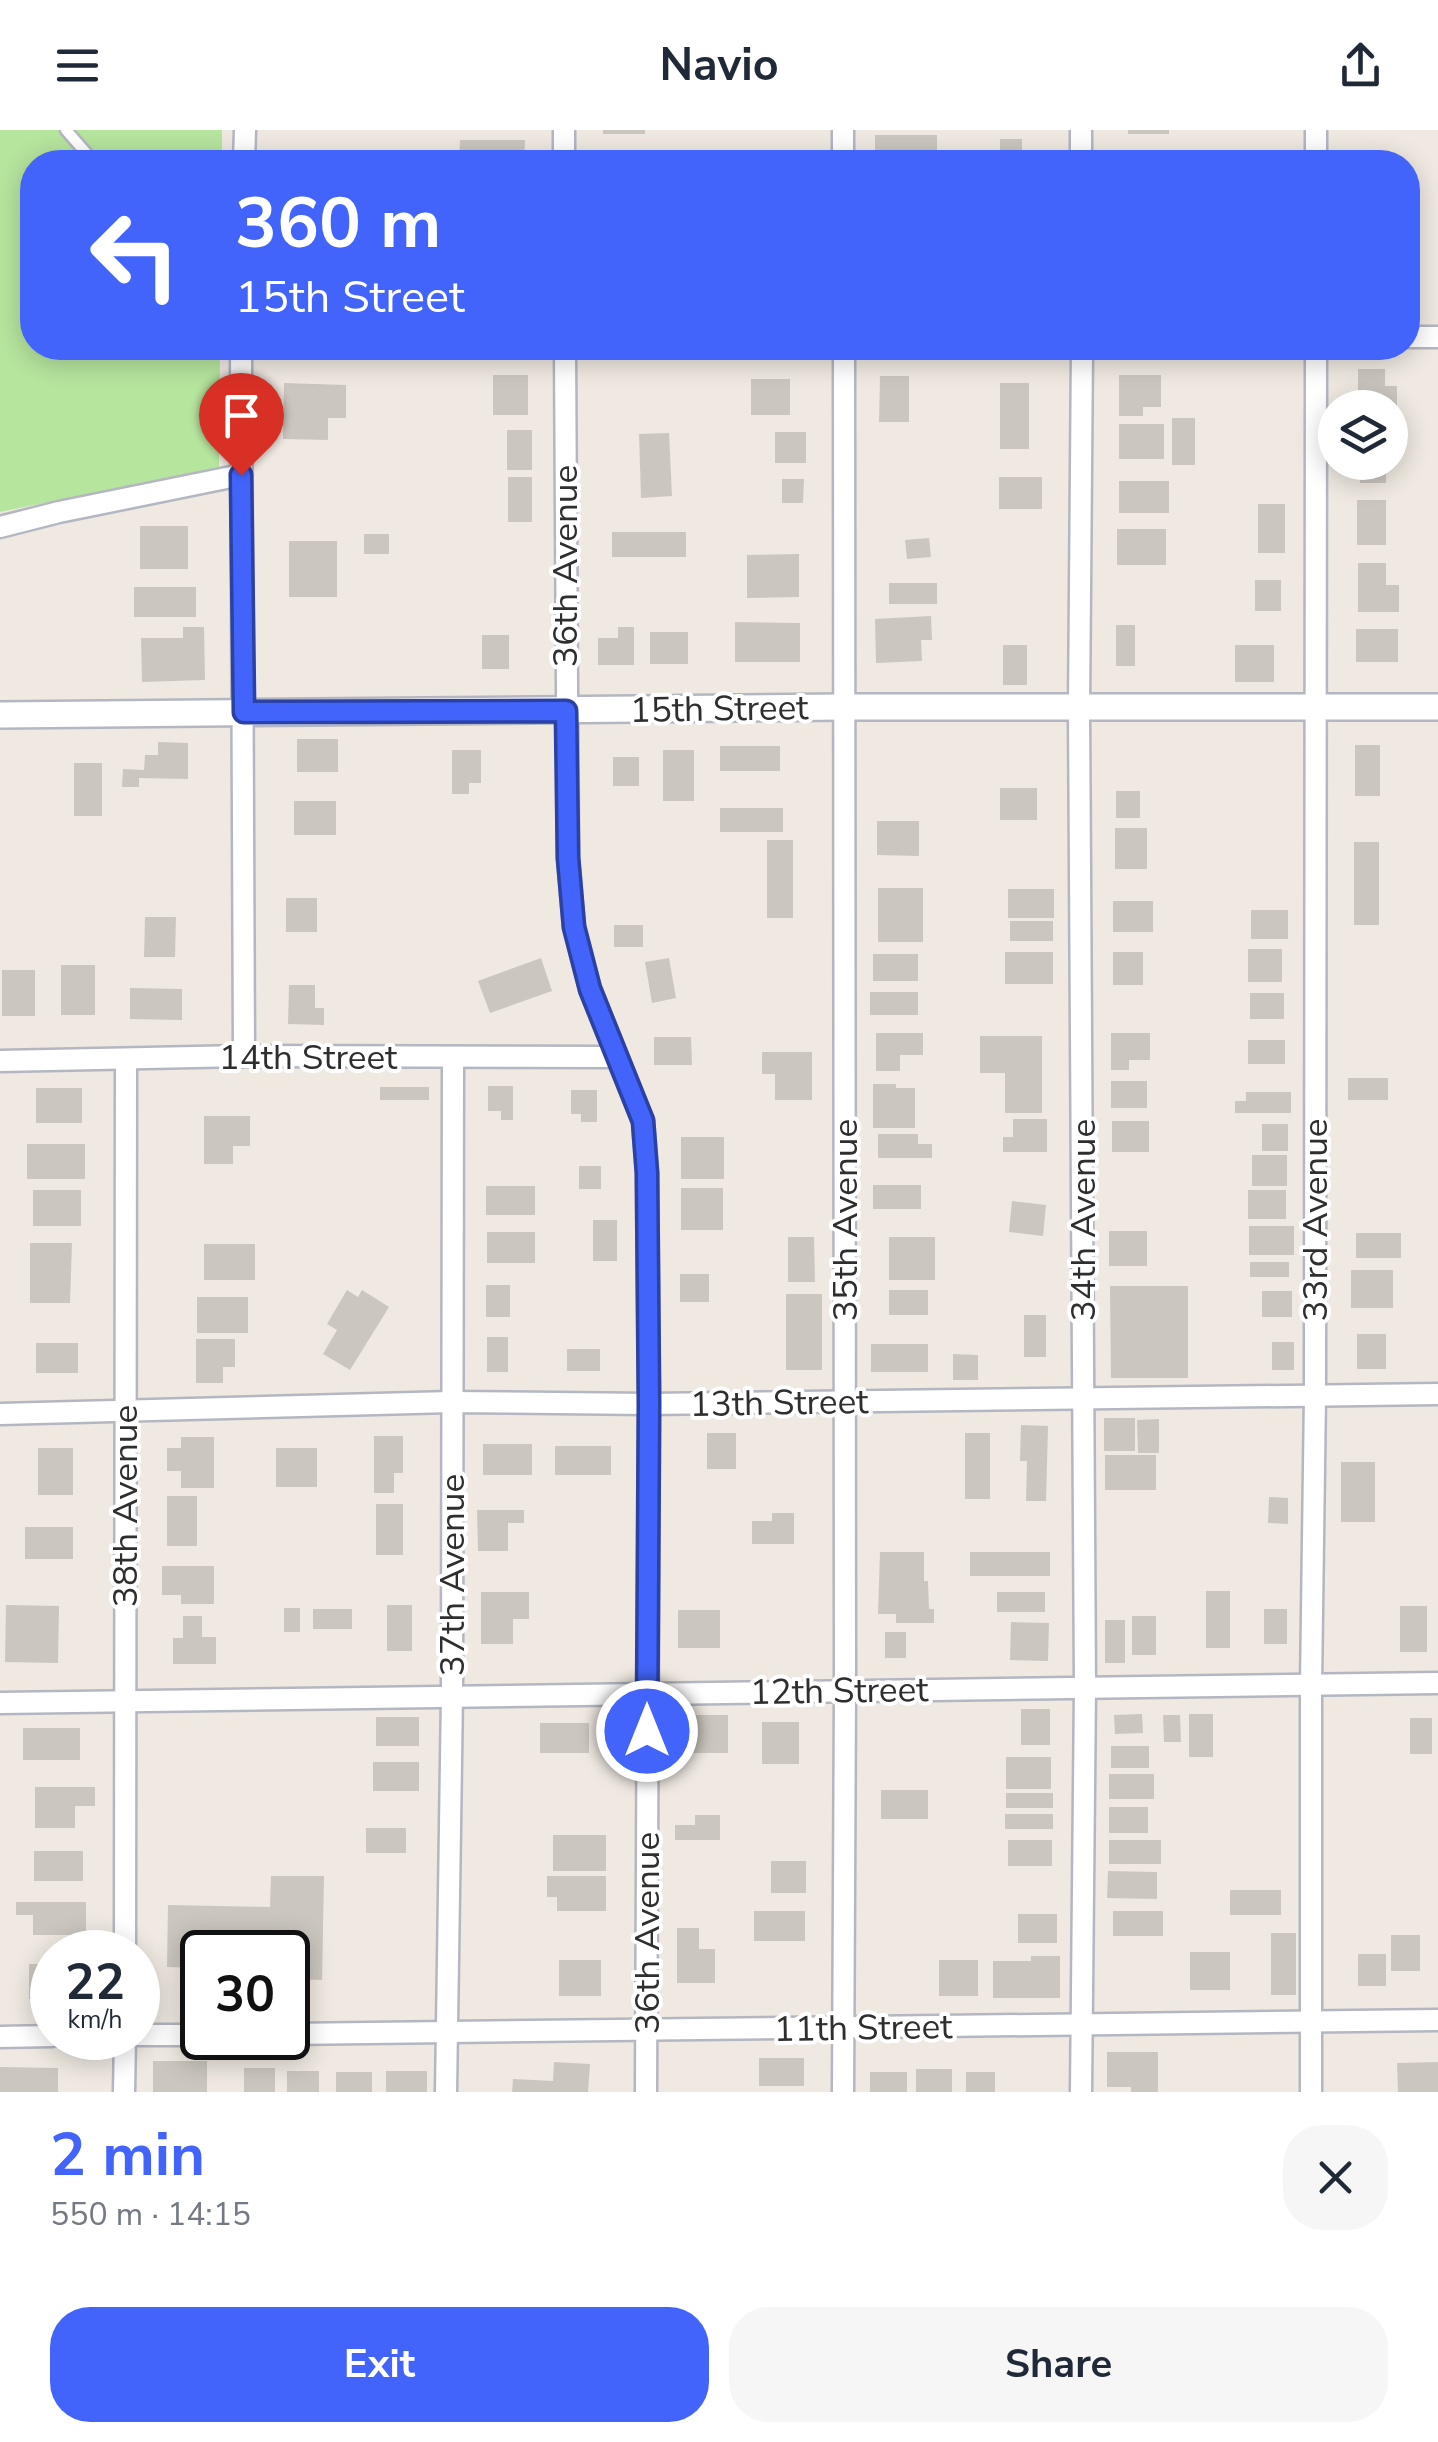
<!DOCTYPE html>
<html lang="en">
<head>
<meta charset="utf-8">
<style>
  body { margin:0; font-family:"Nunito Sans",sans-serif; background:#f6f6f7; color:#1f2937; height:100vh; display:flex; flex-direction:column; font-size:38px; white-space:nowrap }
  * { box-sizing:border-box; margin:0 }
  p { font-size:32px; color:#747a83 }
  .icon { flex:none; width:55px; height:55px; fill:none; stroke:currentColor; stroke-width:2; stroke-linecap:round; stroke-linejoin:round }
  .map { position:relative; height:1962px; overflow:hidden }
  .side { display:flex; flex-direction:column; background:#fff; flex:1 }
  .side>* { flex:none }
  .hud { position:absolute; left:20px; top:20px; width:1400px; height:210px; border-radius:40px; box-shadow:0 5px 25px #0003; background:#4264fb; color:#fff; overflow:hidden }
  .buttons { position:absolute; left:1318px; top:260px; display:grid; gap:20px }
  .buttons a { display:grid; place-items:center; width:90px; height:90px; border-radius:50%; background:#fff; box-shadow:0 5px 25px #0003; font-size:50px }
  .speed { position:absolute; left:30px; top:1800px; display:flex; gap:20px; font-size:50px; font-weight:700; text-align:center }
  .speed>* { display:grid; place-content:center; width:130px; height:130px; border-radius:50%; background:#fff; box-shadow:0 5px 25px #0003; line-height:1 }
  .speed small { font-size:25px; font-weight:400 }
  .speed .limit { border:5px solid #111; border-radius:15px; background:#fff; color:#111 }
  .pin { position:absolute; display:grid; place-items:center; width:85px; height:85px; color:#fff; margin:-102px -42px; border-radius:50% 50% 50% 0; rotate:-45deg; box-shadow:0 0 10px #0007 }
  .pin .icon { rotate:45deg }
  .me { position:absolute; width:110px; margin:-55px; rotate:0deg; stroke-linejoin:round; filter:drop-shadow(0 0 8px #0008) }
  .turn { display:flex; align-items:center; gap:35px; height:210px; padding:0 50px; font-size:45px }
  .turn .icon { width:130px; height:130px; stroke-width:2.5 }
  .turn b { display:block; font-size:70px; line-height:85px }
  .round { display:grid; place-items:center; flex:none; width:105px; height:105px; border-radius:40px; background:#f6f6f7 }
  .summary { display:flex; align-items:center; justify-content:space-between; height:170px; padding:0 50px }
  h1 { font-size:60px; font-weight:700; line-height:75px; color:#4264fb }
  .action { display:flex; gap:20px; margin-top:auto; padding:20px 50px }
  .action a { flex:1; height:115px; border-radius:40px; background:#4264fb; color:#fff; font-size:40px; font-weight:700; line-height:115px; text-align:center }
  .action a+a { background:#f6f6f7; color:#1f2937 }
  header { display:flex; justify-content:space-between; align-items:center; height:130px; padding:0 50px; background:#fff; font-size:45px; font-weight:700 }
  .map>svg:first-child { display:block }
</style>
</head>
<body>
<header><svg class="icon" aria-label="menu" viewBox="0 0 24 24"><path d="M4 6h16M4 12h16M4 18h16"/></svg>Navio<svg class="icon" aria-label="share" viewBox="0 0 24 24"><path d="M12 15V3M7 8l5-5 5 5M5 13v7h14v-7"/></svg></header>
<div class="map">
<svg width="1438" height="1962" viewBox="0 0 1438 1962">
  <rect width="100%" height="100%" fill="#efe9e1"/>
  <path fill="#b6e59e" d="M0,0H222V32H32V218H220L219,337L0,382Z"/>
  <g fill="#cbc7bf">
    <rect x="603" y="0" width="42" height="4"/>
    <rect x="1128" y="0" width="41" height="4"/>
    <rect x="875" y="5" width="62" height="27"/>
    <path d="M1000,9H1022V32H992V21H1000Z"/>
    <path d="M460,10H525L524,32H459Z"/>
    <rect x="282" y="21" width="53" height="11"/>
    <path d="M1358,239H1385V256H1397V287H1390V278H1358Z"/>
    <rect x="493" y="245" width="35" height="40"/>
    <path d="M1119,245H1161V277H1143V286H1119Z"/>
    <path d="M880,246H909V292H879Z"/>
    <rect x="751" y="249" width="39" height="36"/>
    <path d="M284,253L346,255V288H328V310L283,309Z"/>
    <rect x="1000" y="253" width="29" height="66"/>
    <rect x="1172" y="288" width="23" height="47"/>
    <rect x="1119" y="294" width="45" height="35"/>
    <rect x="507" y="300" width="25" height="40"/>
    <rect x="775" y="302" width="31" height="31"/>
    <path d="M669,303L672,366L641,368L639,304Z"/>
    <rect x="1360" y="332" width="26" height="21"/>
    <rect x="508" y="347" width="24" height="45"/>
    <rect x="999" y="347" width="43" height="32"/>
    <path d="M782,349H804L803,373H782Z"/>
    <rect x="1119" y="351" width="50" height="32"/>
    <rect x="1357" y="370" width="29" height="45"/>
    <rect x="1258" y="374" width="27" height="49"/>
    <rect x="140" y="396" width="48" height="43"/>
    <rect x="1117" y="399" width="49" height="36"/>
    <rect x="612" y="402" width="74" height="25"/>
    <rect x="364" y="404" width="25" height="20"/>
    <path d="M929,408L931,427L907,429L905,410Z"/>
    <rect x="289" y="411" width="48" height="56"/>
    <path d="M799,424V467L747,468V425Z"/>
    <path d="M1358,433H1386V455H1399V482H1358Z"/>
    <rect x="1255" y="450" width="26" height="31"/>
    <rect x="889" y="453" width="48" height="21"/>
    <rect x="134" y="457" width="62" height="30"/>
    <path d="M931,486L932,510H921L922,531L876,533L875,489Z"/>
    <path d="M735,492L800,493V532H735Z"/>
    <rect x="1116" y="495" width="19" height="41"/>
    <path d="M183,497H204L205,550L142,552L141,508H183Z"/>
    <path d="M618,497H634V535H598V508H618Z"/>
    <rect x="1356" y="499" width="42" height="33"/>
    <rect x="650" y="502" width="38" height="32"/>
    <rect x="482" y="505" width="27" height="34"/>
    <rect x="1003" y="515" width="24" height="40"/>
    <rect x="1235" y="515" width="39" height="37"/>
    <rect x="297" y="609" width="41" height="33"/>
    <path d="M158,612L188,613V649L139,648V657H122L123,639L144,640L145,625H158Z"/>
    <rect x="1355" y="615" width="25" height="51"/>
    <rect x="720" y="616" width="60" height="25"/>
    <path d="M452,620H481V653H469V664H452Z"/>
    <rect x="663" y="620" width="31" height="51"/>
    <rect x="613" y="627" width="26" height="29"/>
    <rect x="74" y="633" width="28" height="53"/>
    <rect x="1000" y="658" width="37" height="32"/>
    <rect x="1116" y="661" width="24" height="27"/>
    <rect x="294" y="671" width="42" height="34"/>
    <rect x="720" y="678" width="63" height="24"/>
    <path d="M877,691H919V726L877,725Z"/>
    <rect x="1115" y="698" width="32" height="41"/>
    <rect x="767" y="710" width="26" height="78"/>
    <rect x="1354" y="712" width="25" height="83"/>
    <rect x="878" y="758" width="45" height="54"/>
    <rect x="1008" y="759" width="46" height="29"/>
    <rect x="286" y="768" width="31" height="34"/>
    <rect x="1113" y="771" width="40" height="31"/>
    <rect x="1251" y="780" width="37" height="29"/>
    <path d="M145,787H176L175,827H144Z"/>
    <rect x="1010" y="791" width="43" height="20"/>
    <rect x="614" y="795" width="29" height="22"/>
    <rect x="1248" y="819" width="34" height="33"/>
    <rect x="1005" y="822" width="48" height="32"/>
    <rect x="1113" y="822" width="30" height="33"/>
    <rect x="873" y="824" width="45" height="27"/>
    <path d="M541,828L552,861L490,883L478,851Z"/>
    <path d="M669,828L676,868L652,873L645,832Z"/>
    <rect x="61" y="835" width="34" height="50"/>
    <rect x="2" y="840" width="33" height="46"/>
    <path d="M289,855H315V878H324V895L288,894Z"/>
    <path d="M130,858L182,859V890L130,889Z"/>
    <rect x="870" y="862" width="48" height="23"/>
    <rect x="1250" y="863" width="34" height="26"/>
    <path d="M876,903H923V925H900V941H876Z"/>
    <path d="M1111,903H1150V930H1129V940H1111Z"/>
    <path d="M980,906H1042V983H1005V943H980Z"/>
    <path d="M654,907H691L692,935H654Z"/>
    <rect x="1248" y="910" width="37" height="24"/>
    <path d="M762,922H812V970H775V944H762Z"/>
    <rect x="1348" y="948" width="40" height="22"/>
    <rect x="1111" y="951" width="36" height="27"/>
    <path d="M873,954H896V958H915V998H873Z"/>
    <path d="M488,956H513V990H501V981H488Z"/>
    <rect x="380" y="957" width="49" height="13"/>
    <rect x="36" y="958" width="46" height="35"/>
    <path d="M571,960H597V992H581V984H571Z"/>
    <path d="M1246,962H1291V983H1235V971H1246Z"/>
    <path d="M204,986H250V1016H233V1034H204Z"/>
    <path d="M1013,989H1047V1022H1003V1007H1013Z"/>
    <rect x="1112" y="991" width="37" height="31"/>
    <rect x="1262" y="994" width="26" height="27"/>
    <path d="M878,1004H918V1014H932V1028H878Z"/>
    <rect x="681" y="1007" width="43" height="42"/>
    <rect x="27" y="1014" width="58" height="35"/>
    <rect x="1252" y="1025" width="35" height="31"/>
    <rect x="579" y="1036" width="22" height="23"/>
    <rect x="873" y="1055" width="48" height="24"/>
    <rect x="486" y="1056" width="49" height="29"/>
    <rect x="681" y="1058" width="42" height="42"/>
    <rect x="33" y="1060" width="48" height="36"/>
    <rect x="1248" y="1060" width="38" height="29"/>
    <path d="M1012,1071L1046,1075L1043,1106L1009,1102Z"/>
    <rect x="593" y="1090" width="24" height="41"/>
    <rect x="1249" y="1096" width="45" height="29"/>
    <rect x="1109" y="1101" width="38" height="35"/>
    <rect x="487" y="1102" width="48" height="31"/>
    <rect x="1356" y="1103" width="45" height="25"/>
    <path d="M788,1107H814L815,1152H788Z"/>
    <rect x="889" y="1107" width="46" height="43"/>
    <path d="M30,1113H72L70,1173H30Z"/>
    <rect x="204" y="1114" width="51" height="36"/>
    <rect x="1250" y="1132" width="39" height="15"/>
    <rect x="1351" y="1140" width="42" height="38"/>
    <rect x="680" y="1144" width="29" height="28"/>
    <rect x="486" y="1155" width="24" height="32"/>
    <path d="M1110,1156H1188V1248H1111Z"/>
    <path d="M347,1160L358,1167L362,1160L389,1177L350,1240L323,1224L337,1200L327,1194Z"/>
    <rect x="889" y="1160" width="39" height="25"/>
    <rect x="1262" y="1161" width="30" height="26"/>
    <rect x="786" y="1164" width="36" height="76"/>
    <rect x="197" y="1167" width="51" height="36"/>
    <rect x="1024" y="1185" width="22" height="42"/>
    <rect x="1357" y="1204" width="29" height="35"/>
    <rect x="487" y="1207" width="21" height="35"/>
    <path d="M196,1209H235V1237H223V1253H196Z"/>
    <rect x="1272" y="1212" width="22" height="28"/>
    <rect x="36" y="1213" width="42" height="30"/>
    <rect x="871" y="1214" width="57" height="28"/>
    <rect x="567" y="1219" width="33" height="22"/>
    <path d="M953,1224L978,1225V1250H953Z"/>
    <rect x="1104" y="1288" width="31" height="33"/>
    <path d="M1159,1289V1323H1138L1137,1290Z"/>
    <path d="M1021,1295L1048,1296L1046,1371H1026L1027,1331H1020Z"/>
    <rect x="707" y="1303" width="29" height="36"/>
    <rect x="965" y="1303" width="25" height="66"/>
    <path d="M374,1306H403V1343H394V1363H374Z"/>
    <path d="M181,1307H214V1358H181V1341H167V1318H181Z"/>
    <rect x="483" y="1314" width="49" height="31"/>
    <rect x="555" y="1316" width="56" height="29"/>
    <rect x="38" y="1318" width="35" height="47"/>
    <rect x="276" y="1318" width="41" height="39"/>
    <rect x="1105" y="1325" width="51" height="35"/>
    <rect x="1341" y="1332" width="34" height="60"/>
    <rect x="167" y="1366" width="30" height="50"/>
    <path d="M1269,1367L1288,1368V1394L1268,1393Z"/>
    <rect x="376" y="1374" width="27" height="51"/>
    <path d="M477,1380H524V1393H508V1421H478Z"/>
    <path d="M772,1383H794V1414H752V1391H772Z"/>
    <rect x="25" y="1397" width="48" height="32"/>
    <path d="M880,1422H924V1451H928L929,1479H934V1493H896V1484H878Z"/>
    <rect x="970" y="1422" width="80" height="24"/>
    <path d="M162,1436H214V1474H181V1465H162Z"/>
    <rect x="1206" y="1461" width="24" height="57"/>
    <path d="M481,1462H529V1489H513V1514H481Z"/>
    <rect x="997" y="1462" width="48" height="20"/>
    <path d="M6,1475L59,1476L58,1533L5,1532Z"/>
    <rect x="387" y="1475" width="25" height="46"/>
    <rect x="1400" y="1476" width="27" height="46"/>
    <rect x="284" y="1478" width="16" height="24"/>
    <rect x="313" y="1479" width="39" height="20"/>
    <rect x="1264" y="1479" width="23" height="35"/>
    <rect x="678" y="1480" width="42" height="38"/>
    <path d="M183,1486H202V1507H216V1534H173V1508H183Z"/>
    <rect x="1132" y="1486" width="24" height="39"/>
    <rect x="1105" y="1490" width="20" height="43"/>
    <path d="M1011,1492L1049,1493L1048,1531L1010,1530Z"/>
    <rect x="885" y="1502" width="21" height="26"/>
    <rect x="1021" y="1579" width="29" height="36"/>
    <path d="M1142,1584L1143,1603L1115,1604L1114,1585Z"/>
    <rect x="1189" y="1584" width="24" height="43"/>
    <rect x="675" y="1585" width="53" height="38"/>
    <path d="M1163,1585H1180L1181,1612H1164Z"/>
    <rect x="376" y="1587" width="43" height="29"/>
    <rect x="1410" y="1588" width="22" height="36"/>
    <rect x="762" y="1592" width="37" height="42"/>
    <rect x="540" y="1593" width="49" height="30"/>
    <rect x="23" y="1598" width="57" height="32"/>
    <rect x="1111" y="1616" width="38" height="22"/>
    <rect x="1006" y="1627" width="45" height="32"/>
    <rect x="373" y="1632" width="46" height="29"/>
    <rect x="1109" y="1644" width="45" height="25"/>
    <path d="M35,1657H95V1676H75V1698H35Z"/>
    <rect x="881" y="1660" width="47" height="29"/>
    <rect x="1006" y="1663" width="47" height="15"/>
    <rect x="1109" y="1677" width="39" height="26"/>
    <rect x="1005" y="1684" width="48" height="15"/>
    <path d="M695,1685H720V1710H675V1695H695Z"/>
    <rect x="366" y="1698" width="40" height="25"/>
    <rect x="553" y="1705" width="53" height="36"/>
    <rect x="1008" y="1710" width="44" height="26"/>
    <rect x="1109" y="1710" width="52" height="24"/>
    <rect x="34" y="1721" width="49" height="30"/>
    <rect x="771" y="1731" width="35" height="32"/>
    <path d="M1108,1741L1157,1742V1769L1107,1768Z"/>
    <path d="M271,1746H324L322,1850L288,1849V1822H202V1838L167,1837L168,1775L270,1777Z"/>
    <path d="M547,1746H606V1781H557V1767H547Z"/>
    <rect x="1230" y="1760" width="51" height="25"/>
    <path d="M16,1772H86V1805H33V1785H16Z"/>
    <rect x="754" y="1781" width="51" height="30"/>
    <rect x="1113" y="1781" width="50" height="25"/>
    <rect x="1018" y="1784" width="39" height="29"/>
    <path d="M677,1798H699V1819H715V1853H677Z"/>
    <rect x="1271" y="1803" width="25" height="62"/>
    <rect x="1391" y="1805" width="29" height="36"/>
    <rect x="1190" y="1822" width="40" height="38"/>
    <rect x="1358" y="1824" width="28" height="32"/>
    <path d="M1031,1826H1060V1868H993V1831H1031Z"/>
    <rect x="559" y="1830" width="42" height="36"/>
    <rect x="939" y="1830" width="39" height="36"/>
    <rect x="29" y="1834" width="23" height="35"/>
    <path d="M1107,1922H1158V1962H1131V1957H1107Z"/>
    <rect x="759" y="1928" width="45" height="28"/>
    <rect x="153" y="1931" width="54" height="31"/>
    <path d="M554,1932L590,1934L588,1962H512L513,1949L553,1951Z"/>
    <path d="M1438,1932V1962H1398L1397,1933Z"/>
    <path d="M0,1937L58,1938V1962H0Z"/>
    <rect x="244" y="1938" width="31" height="24"/>
    <rect x="916" y="1939" width="36" height="23"/>
    <rect x="287" y="1941" width="32" height="21"/>
    <rect x="386" y="1941" width="41" height="21"/>
    <rect x="336" y="1942" width="36" height="20"/>
    <rect x="870" y="1942" width="37" height="20"/>
    <rect x="966" y="1942" width="29" height="20"/>
  </g>
  <g fill="none" stroke-linecap="round" stroke-linejoin="round">
    <defs>
      <path id="service" d="M66,0L94,32"/>
      <g id="minor">
        <path d="M564,0V32"/>
        <path d="M843,0V32"/>
        <path d="M1081,0V32"/>
        <path d="M1316,0V32"/>
        <path d="M244,32L245,0"/>
        <path d="M1408,207H1438"/>
        <path d="M241,218L244,926"/>
        <path d="M565,218L568,728L574,797L590,859L643,991L647,1043L649,1274L646,1962"/>
        <path d="M0,397L59,382L241,345"/>
        <path d="M0,931L244,926L617,927"/>
        <path d="M0,1284L451,1272L649,1274L1438,1264"/>
        <path d="M0,1573L1438,1553"/>
        <path d="M125,1822L126,930"/>
        <path d="M288,1904L1438,1890"/>
        <path d="M138,1905H202"/>
        <path d="M0,1907L52,1906"/>
        <path d="M124,1962L125,1908"/>
        <path d="M446,1962L452,1565L453,927"/>
        <path d="M843,1962L845,1560L844,218"/>
        <path d="M1081,1962L1085,1557L1079,578L1082,218"/>
        <path d="M1311,1962V1555L1315,1265L1316,218"/>
      </g>
      <path id="tertiary" d="M0,585L845,577H1438"/>
    </defs>
    <use href="#service" stroke="#b4b7c1" stroke-width="15"/>
    <use href="#minor" stroke="#b4b7c1" stroke-width="25"/>
    <use href="#tertiary" stroke="#b4b7c1" stroke-width="30"/>
    <use href="#service" stroke="#fff" stroke-width="10"/>
    <use href="#minor" stroke="#fff" stroke-width="20"/>
    <use href="#tertiary" stroke="#fff" stroke-width="25"/>
  </g>
  <g fill="none" stroke-linecap="round" stroke-linejoin="round">
    <defs>
      <path id="route" d="M241,345L244,582L566,581L568,728L574,797L590,859L643,991L647,1043L649,1274L647,1601"/>
    </defs>
    <use href="#route" stroke="#2b41a3" stroke-width="25"/>
    <use href="#route" stroke="#4264fb" stroke-width="18"/>
  </g>
  <g text-anchor="middle" dominant-baseline="central" stroke-width="8" stroke-linejoin="round" paint-order="stroke">
    <g font-size="35" fill="#2e2e2e" stroke="#fff">
      <text transform="translate(565 436) rotate(-90)">36th Avenue</text>
      <text transform="translate(719 579) rotate(-1)">15th Street</text>
      <text x="308" y="927">14th Street</text>
      <text transform="translate(845 1090) rotate(-90)">35th Avenue</text>
      <text transform="translate(1083 1090) rotate(-90)">34th Avenue</text>
      <text transform="translate(1315 1090) rotate(-90)">33rd Avenue</text>
      <text transform="translate(779 1273) rotate(-1)">13th Street</text>
      <text transform="translate(125 1376) rotate(-90)">38th Avenue</text>
      <text transform="translate(452 1445) rotate(-90)">37th Avenue</text>
      <text transform="translate(839 1561) rotate(-1)">12th Street</text>
      <text transform="translate(647 1803) rotate(-90)">36th Avenue</text>
      <text transform="translate(863 1898) rotate(-1)">11th Street</text>
    </g>
  </g>
</svg>
<div class="buttons">
<a><svg class="icon" aria-label="layers" viewBox="0 0 24 24"><path d="M12 4l9 5-9 5-9-5zM3 14l9 5 9-5"/></svg></a>
</div>
<div class="speed"><div>22<small>km/h</small></div><div class="limit">30</div></div>
<div class="pin" style="left:241px;top:345px;background:#d93025"><svg class="icon" aria-label="arrive" viewBox="0 0 24 24"><path d="M6 21V4h12l-3 4 3 4H6"/></svg></div>
<svg class="me" style="left:647px;top:1601px" viewBox="-20 -20 40 40"><circle r="17" fill="#4264fb" stroke="#fff" stroke-width="3"/><path d="M0-11L8 9 0 5-8 9z" fill="#fff"/></svg>
<div class="hud">
<div class="turn"><svg class="icon" aria-label="left" viewBox="0 0 24 24"><path d="M17 20v-9H6M10 6l-5 5 5 5"/></svg><div><b>360 m</b>15th Street</div></div>
</div>
</div>
<section class="side">
<div class="summary"><div><h1>2 min</h1><p>550 m · 14:15</p></div><a class="round"><svg class="icon" aria-label="close" viewBox="0 0 24 24"><path d="M6 6l12 12M18 6L6 18"/></svg></a></div>
<div class="action"><a>Exit</a><a>Share</a></div>
</section>
</body>
</html>
